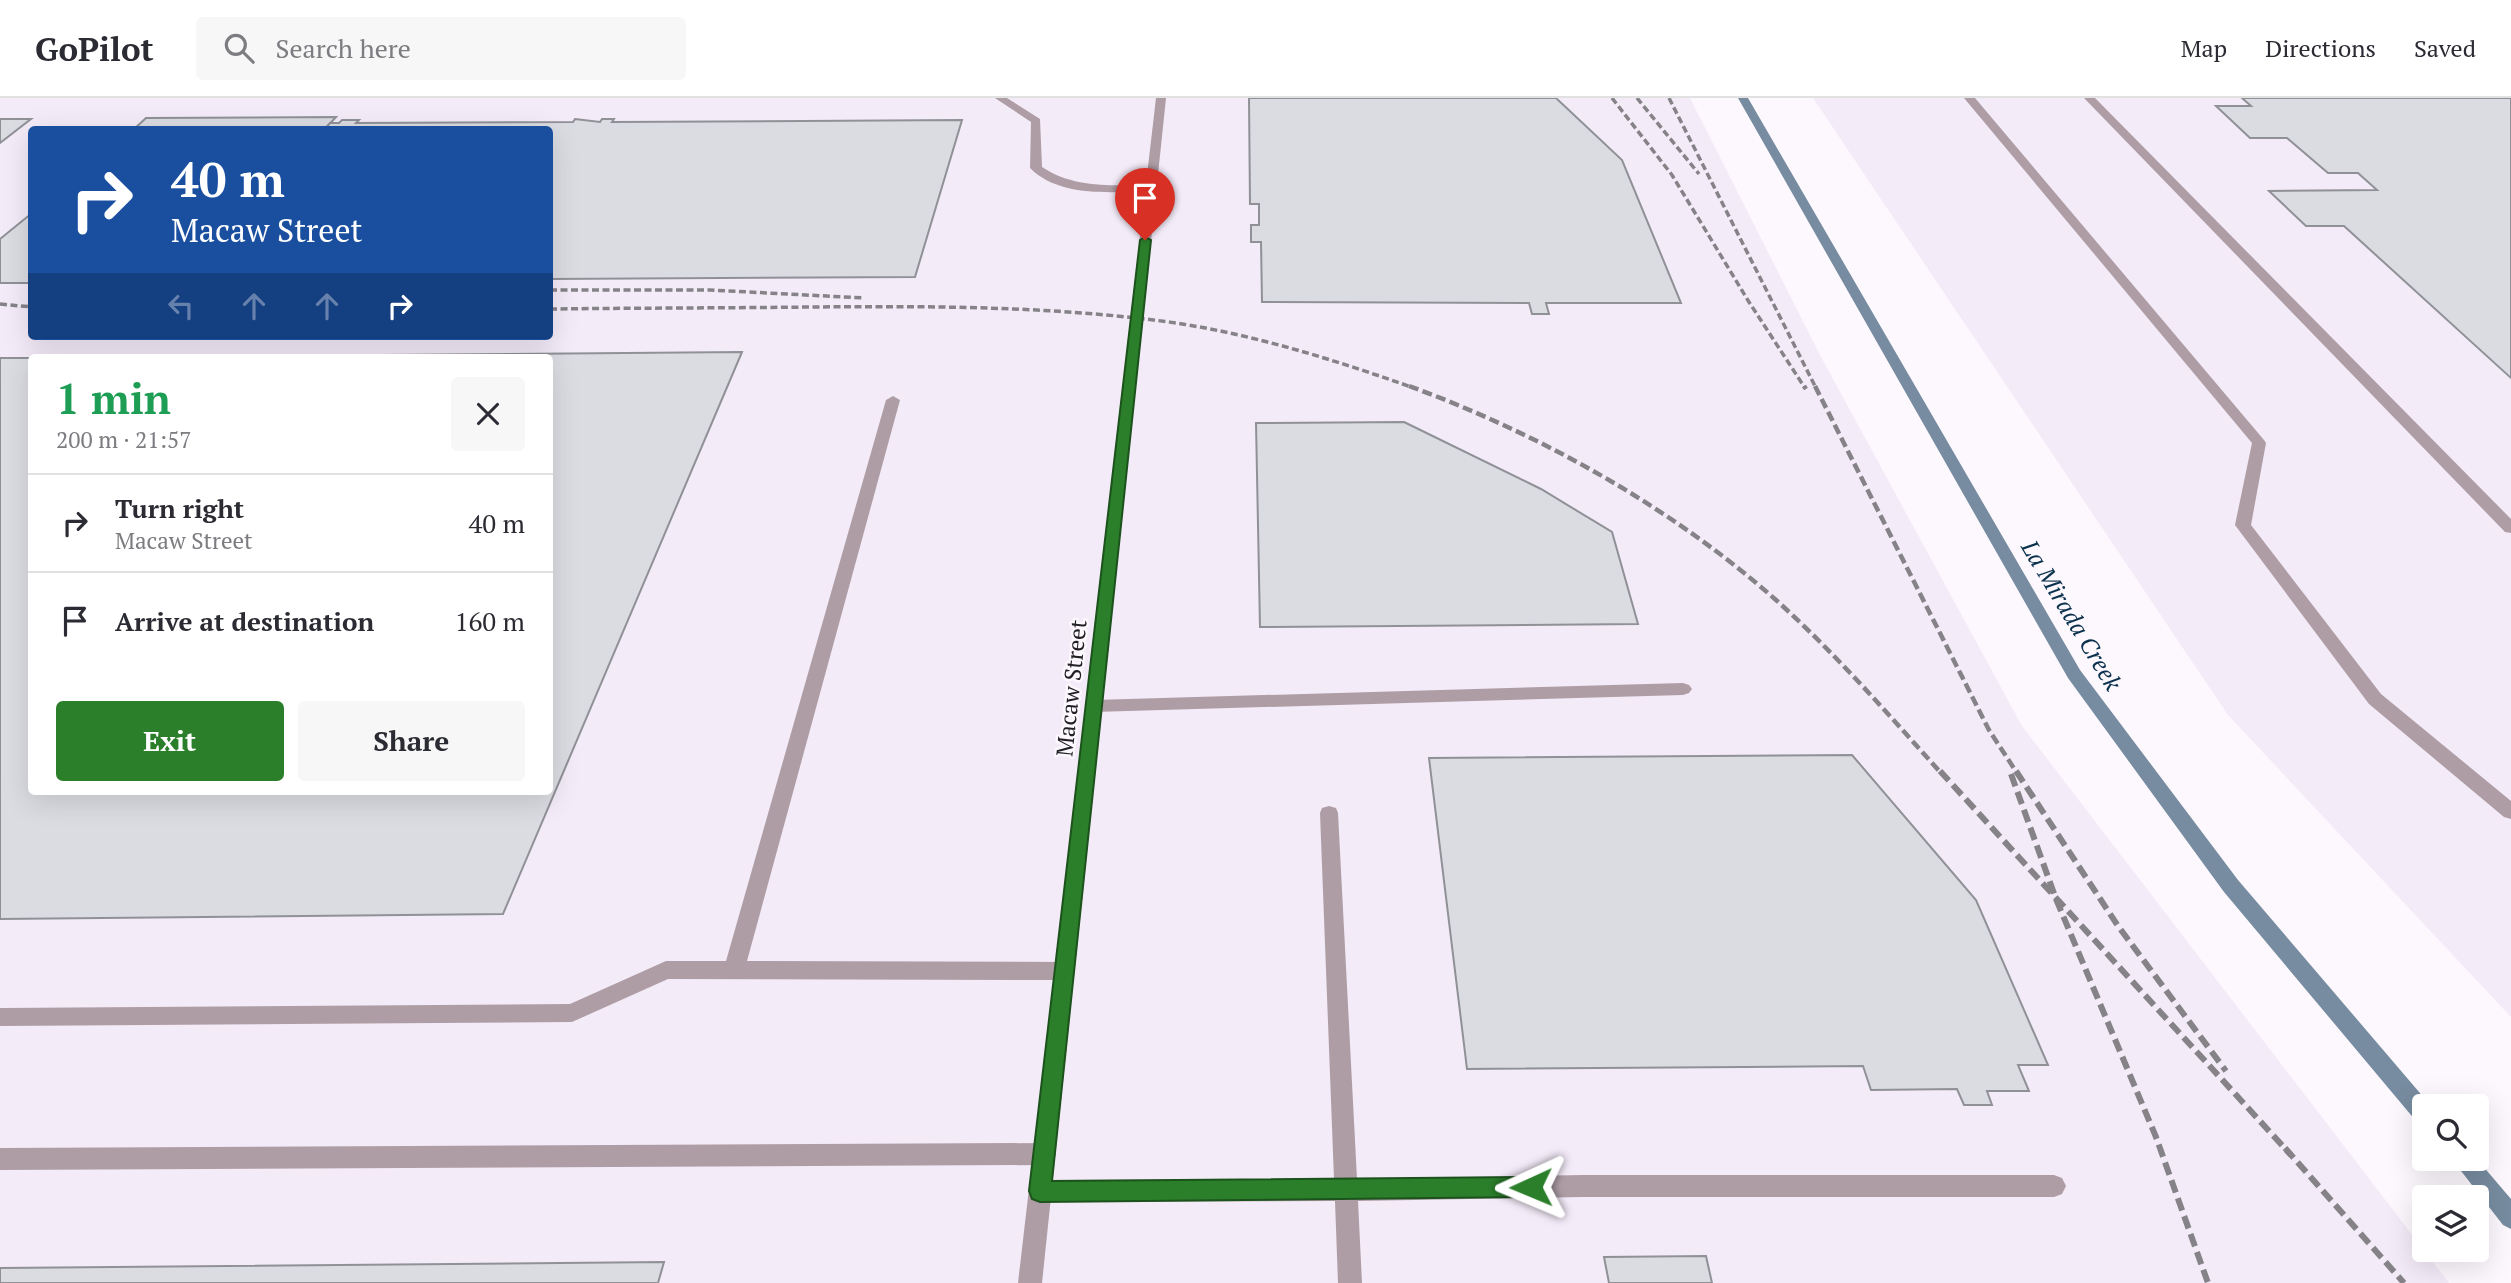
<!DOCTYPE html>
<html lang="en">
<head>
<meta charset="utf-8">
<style>
  body { margin:0; font-family:"PT Serif",serif; background:#f7f7f7; color:#2b2b33; height:100vh; display:flex; flex-direction:column; font-size:26px; white-space:nowrap }
  * { box-sizing:border-box; margin:0 }
  p { font-size:23px; color:#7c7c81 }
  .icon { flex:none; width:38px; height:38px; fill:none; stroke:currentColor; stroke-width:2; stroke-linecap:round; stroke-linejoin:round }
  .map { position:relative; flex:1; overflow:hidden }
  .drawer { position:absolute; left:28px; top:256px; width:525px; height:441px; display:flex; flex-direction:column; background:#fff; border-radius:7px; box-shadow:0 7px 28px #0002 }
  .drawer>* { flex:none }
  .hud { position:absolute; left:28px; top:28px; width:525px; height:214px; border-radius:7px; box-shadow:0 7px 28px #0002; background:#1a4fa0; color:#fff; overflow:hidden }
  .tools { position:absolute; left:2412px; top:996px; display:grid; gap:14px }
  .tools a { display:grid; place-items:center; width:77px; height:77px; border-radius:7px; background:#fff; box-shadow:0 7px 28px #0002; font-size:35px }
  .pin { position:absolute; display:grid; place-items:center; width:60px; height:60px; color:#fff; margin:-72px -30px; border-radius:50% 50% 50% 0; rotate:-45deg; box-shadow:0 0 7px #0007 }
  .pin .icon { rotate:45deg }
  .me { position:absolute; width:77px; margin:-38px; rotate:269deg; stroke-linejoin:round; filter:drop-shadow(0 0 5px #0008) }
  .turn { display:flex; align-items:center; gap:24px; height:147px; padding:0 28px; font-size:32px }
  .turn .icon { width:91px; height:91px; stroke-width:2.5 }
  .turn b { display:block; font-size:49px; line-height:60px }
  .lanes { display:flex; align-items:center; height:66px; padding:0 28px; background:#0003; justify-content:center; gap:35px; direction:ltr }
  .lanes .off { opacity:.35 }
  .round { display:grid; place-items:center; flex:none; width:74px; height:74px; border-radius:7px; background:#f7f7f7 }
  .summary { display:flex; align-items:center; justify-content:space-between; height:119px; padding:0 28px }
  h1 { font-size:42px; font-weight:600; line-height:52px; color:#1e9e55 }
  .primary-button { display:flex; gap:14px; margin-top:auto; padding:14px 28px }
  .primary-button a { flex:1; height:80px; border-radius:7px; background:#2b7f2b; color:#fff; font-size:28px; font-weight:600; line-height:80px; text-align:center }
  .primary-button a+a { background:#f7f7f7; color:#2b2b33 }
  ul { padding:0; list-style:none }
  li { display:flex; align-items:center; gap:21px; height:98px; padding:0 28px; border-top:2px solid #e1e1e2 }
  li div { flex:1 }
  li b { display:block; font-size:26px }
  li em { font-style:normal }
  header { display:flex; align-items:center; gap:42px; box-sizing:border-box; height:98px; padding:0 35px; background:#fff; border-bottom:2px solid #e1e1e2 }
  header strong { font-size:33px }
  nav { display:flex; gap:38px; margin-inline-start:auto; font-size:24px }
  .search { width:490px; height:63px; background:#f7f7f7; display:flex; align-items:center; gap:18px; box-sizing:border-box; padding:0 24px; border-radius:7px; color:#7c7c81; font-size:26px }
  .map>svg:first-child { display:block }
</style>
</head>
<body>
<header>
<strong>GoPilot</strong>
<div class="search"><svg class="icon" aria-label="search" viewBox="0 0 24 24"><circle cx="10" cy="10" r="6"/><path d="M15 15l6 6"/></svg>Search here</div>
<nav><a>Map</a><a>Directions</a><a>Saved</a></nav>
</header>
<div class="map">
<svg width="2511" height="1185" viewBox="0 0 2511 1185">
  <rect width="100%" height="100%" fill="#fcf8fe"/>
  <g fill="#f3ebf8" fill-rule="evenodd">
    <path d="M0,0H1690L1821,259L2022,628L2449,1185H0ZM32,32H550V238H32ZM32,259H550V693H32Z"/>
    <path d="M1813,0H2511V919L2228,617Z"/>
  </g>
  <g fill="none" stroke-linecap="round" stroke-linejoin="round">
    <g fill="#778ca0" fill-rule="evenodd">
      <path d="M1738,0H1748L2080,572L2238,782L2431,1008H2424V1026L2416,1023L2224,794L2068,580Z"/>
      <path d="M2451,1060H2476L2511,1101V1131L2503,1127Z"/>
    </g>
  </g>
  <g fill="#dbdce2" stroke="#909197" stroke-width="2">
    <path d="M1249,0H1556L1622,62L1681,205H1546L1549,216H1532L1529,205L1262,204L1261,144H1251V127H1259V106H1250Z"/>
    <path d="M2242,0H2511V280L2344,128H2306L2269,93L2377,92L2358,75H2328L2287,40H2250L2216,8H2251Z"/>
    <path d="M336,19L324,32H133L146,20Z"/>
    <path d="M0,21H31L0,45Z"/>
    <path d="M575,21L600,24L602,21H614L612,24L962,22L915,179L550,181V32H324L330,25H339L342,22H359L356,25L573,24Z"/>
    <path d="M32,115V185H0V141Z"/>
    <path d="M742,254L503,816L0,821V260H32V693H550V259H143Z"/>
    <path d="M1404,324L1541,391L1612,434L1638,526L1260,529L1256,325Z"/>
    <path d="M1852,657L1976,802L2048,967H2018L2029,993H1987L1992,1007H1964L1957,991L1871,992L1863,968L1467,971L1429,660Z"/>
    <path d="M1706,1158L1712,1185H1609L1604,1159Z"/>
    <path d="M664,1164L658,1185H0V1170Z"/>
  </g>
  <g fill="none" stroke-linecap="round" stroke-linejoin="round">
    <g fill="#ae9da5" fill-rule="evenodd">
      <path d="M995,0H1007L1040,21L1042,69C1075,91 1113,87 1151,87L1157,90L1151,93C1112,94 1060,100 1030,70L1031,24Z"/>
      <path d="M1964,0H1975L2264,342L2266,345L2251,427L2381,596L2511,703V721L2504,719L2369,606L2235,427L2252,345Z"/>
      <path d="M2084,0H2095L2511,421V435L2505,434Z"/>
      <path d="M893,298L900,302L747,863L1065,864L1072,867L1075,873L1072,879L1065,882L668,881L572,924L0,928V910L570,906L666,863H726L886,302Z"/>
      <path d="M1683,585L1689,587L1692,591L1689,595L1683,597L1094,614L1088,613L1085,608L1088,603L1094,602Z"/>
      <path d="M1329,708L1336,710L1338,715L1357,1081L1584,1077H2054L2062,1080L2066,1088L2062,1096L2054,1099H1584L1358,1103L1362,1185H1338L1335,1103L1040,1104L1032,1101L1028,1093L1032,1085L1040,1082L1334,1081L1320,715L1322,710Z"/>
      <path d="M1044,1045L1052,1048L1056,1056L1052,1064L1044,1067L0,1072V1050Z"/>
    </g>
    <path fill="#ae9da5" fill-rule="evenodd" d="M1156,0H1166L1042,1185H1018Z"/>
    <g stroke="#858387" stroke-width="3.5" stroke-dasharray="7 3.5" stroke-linecap="butt">
      <path d="M1612,0L1672,77L1749,204L1805,290"/>
      <path d="M1637,0L1699,76"/>
      <path d="M1669,0L1816,290"/>
      <path d="M550,192H710L864,200"/>
      <path d="M0,206L32,209"/>
      <path d="M550,211C637,210 723,210 810,209C930,208 1050,208 1169,224C1253,236 1335,262 1414,290"/>
    </g>
    <g stroke="#858387" stroke-width="4.5" stroke-dasharray="10 4.5" stroke-linecap="butt">
      <path d="M1409,288C1540,336 1671,409 1776,502C1835,555 1888,616 1941,675"/>
      <path d="M1804,288L1806,291"/>
      <path d="M1815,288L1989,632L2017,675"/>
    </g>
    <g stroke="#858387" stroke-width="6" stroke-dasharray="13 6" stroke-linecap="butt">
      <path d="M1940,673L2291,1057"/>
      <path d="M2016,673L2118,828L2226,973"/>
      <path d="M2011,676L2056,801L2156,1039L2208,1185"/>
      <path d="M2285,1050L2404,1185"/>
    </g>
  </g>
  <path fill="#2b7f2b" stroke="#1c531c" stroke-width="2" d="M1145,139L1151,142L1052,1083L1531,1079L1539,1082L1542,1089L1539,1096L1531,1099L1040,1104L1032,1101L1029,1093L1140,142Z"/>
  <g text-anchor="middle" dominant-baseline="central" stroke-width="5" stroke-linejoin="round" paint-order="stroke">
    <g font-size="23" fill="#212022" stroke="#fcf8fe">
      <text transform="translate(1071 590) rotate(-84)">Macaw Street</text>
    </g>
    <g font-size="24" font-style="italic" fill="#0b314d" stroke="#fcf8fe">
      <text transform="translate(2072 517) rotate(59)">La Mirada Creek</text>
    </g>
  </g>
</svg>
<div class="tools">
<a><svg class="icon" aria-label="search" viewBox="0 0 24 24"><circle cx="10" cy="10" r="6"/><path d="M15 15l6 6"/></svg></a>
<a><svg class="icon" aria-label="layers" viewBox="0 0 24 24"><path d="M12 4l9 5-9 5-9-5zM3 14l9 5 9-5"/></svg></a>
</div>
<div class="pin" style="left:1145px;top:142px;background:#d93025"><svg class="icon" aria-label="arrive" viewBox="0 0 24 24"><path d="M6 21V4h12l-3 4 3 4H6"/></svg></div>
<svg class="me" style="left:1531px;top:1089px" viewBox="-20 -20 40 40"><path d="M0-17L14 15 0 8-14 15z" fill="#2b7f2b" stroke="#fff" stroke-width="4"/></svg>
<div class="hud">
<div class="turn"><svg class="icon" aria-label="right" viewBox="0 0 24 24"><path d="M7 20v-9h11M14 6l5 5-5 5"/></svg><div><b>40 m</b>Macaw Street</div></div>
<div class="lanes"><svg class="icon off" aria-label="left" viewBox="0 0 24 24"><path d="M17 20v-9H6M10 6l-5 5 5 5"/></svg><svg class="icon off" aria-label="ahead" viewBox="0 0 24 24"><path d="M12 20V5M6 11l6-6 6 6"/></svg><svg class="icon off" aria-label="ahead" viewBox="0 0 24 24"><path d="M12 20V5M6 11l6-6 6 6"/></svg><svg class="icon" aria-label="right" viewBox="0 0 24 24"><path d="M7 20v-9h11M14 6l5 5-5 5"/></svg></div>
</div>
<section class="drawer">
<div class="summary"><div><h1>1 min</h1><p>200 m · 21:57</p></div><a class="round"><svg class="icon" aria-label="close" viewBox="0 0 24 24"><path d="M6 6l12 12M18 6L6 18"/></svg></a></div>
<ul>
<li><svg class="icon" aria-label="right" viewBox="0 0 24 24"><path d="M7 20v-9h11M14 6l5 5-5 5"/></svg><div><b>Turn right</b><p>Macaw Street</p></div><em>40 m</em></li>
<li><svg class="icon" aria-label="arrive" viewBox="0 0 24 24"><path d="M6 21V4h12l-3 4 3 4H6"/></svg><div><b>Arrive at destination</b></div><em>160 m</em></li>
</ul>
<div class="primary-button"><a>Exit</a><a>Share</a></div>
</section>
</div>
</body>
</html>
